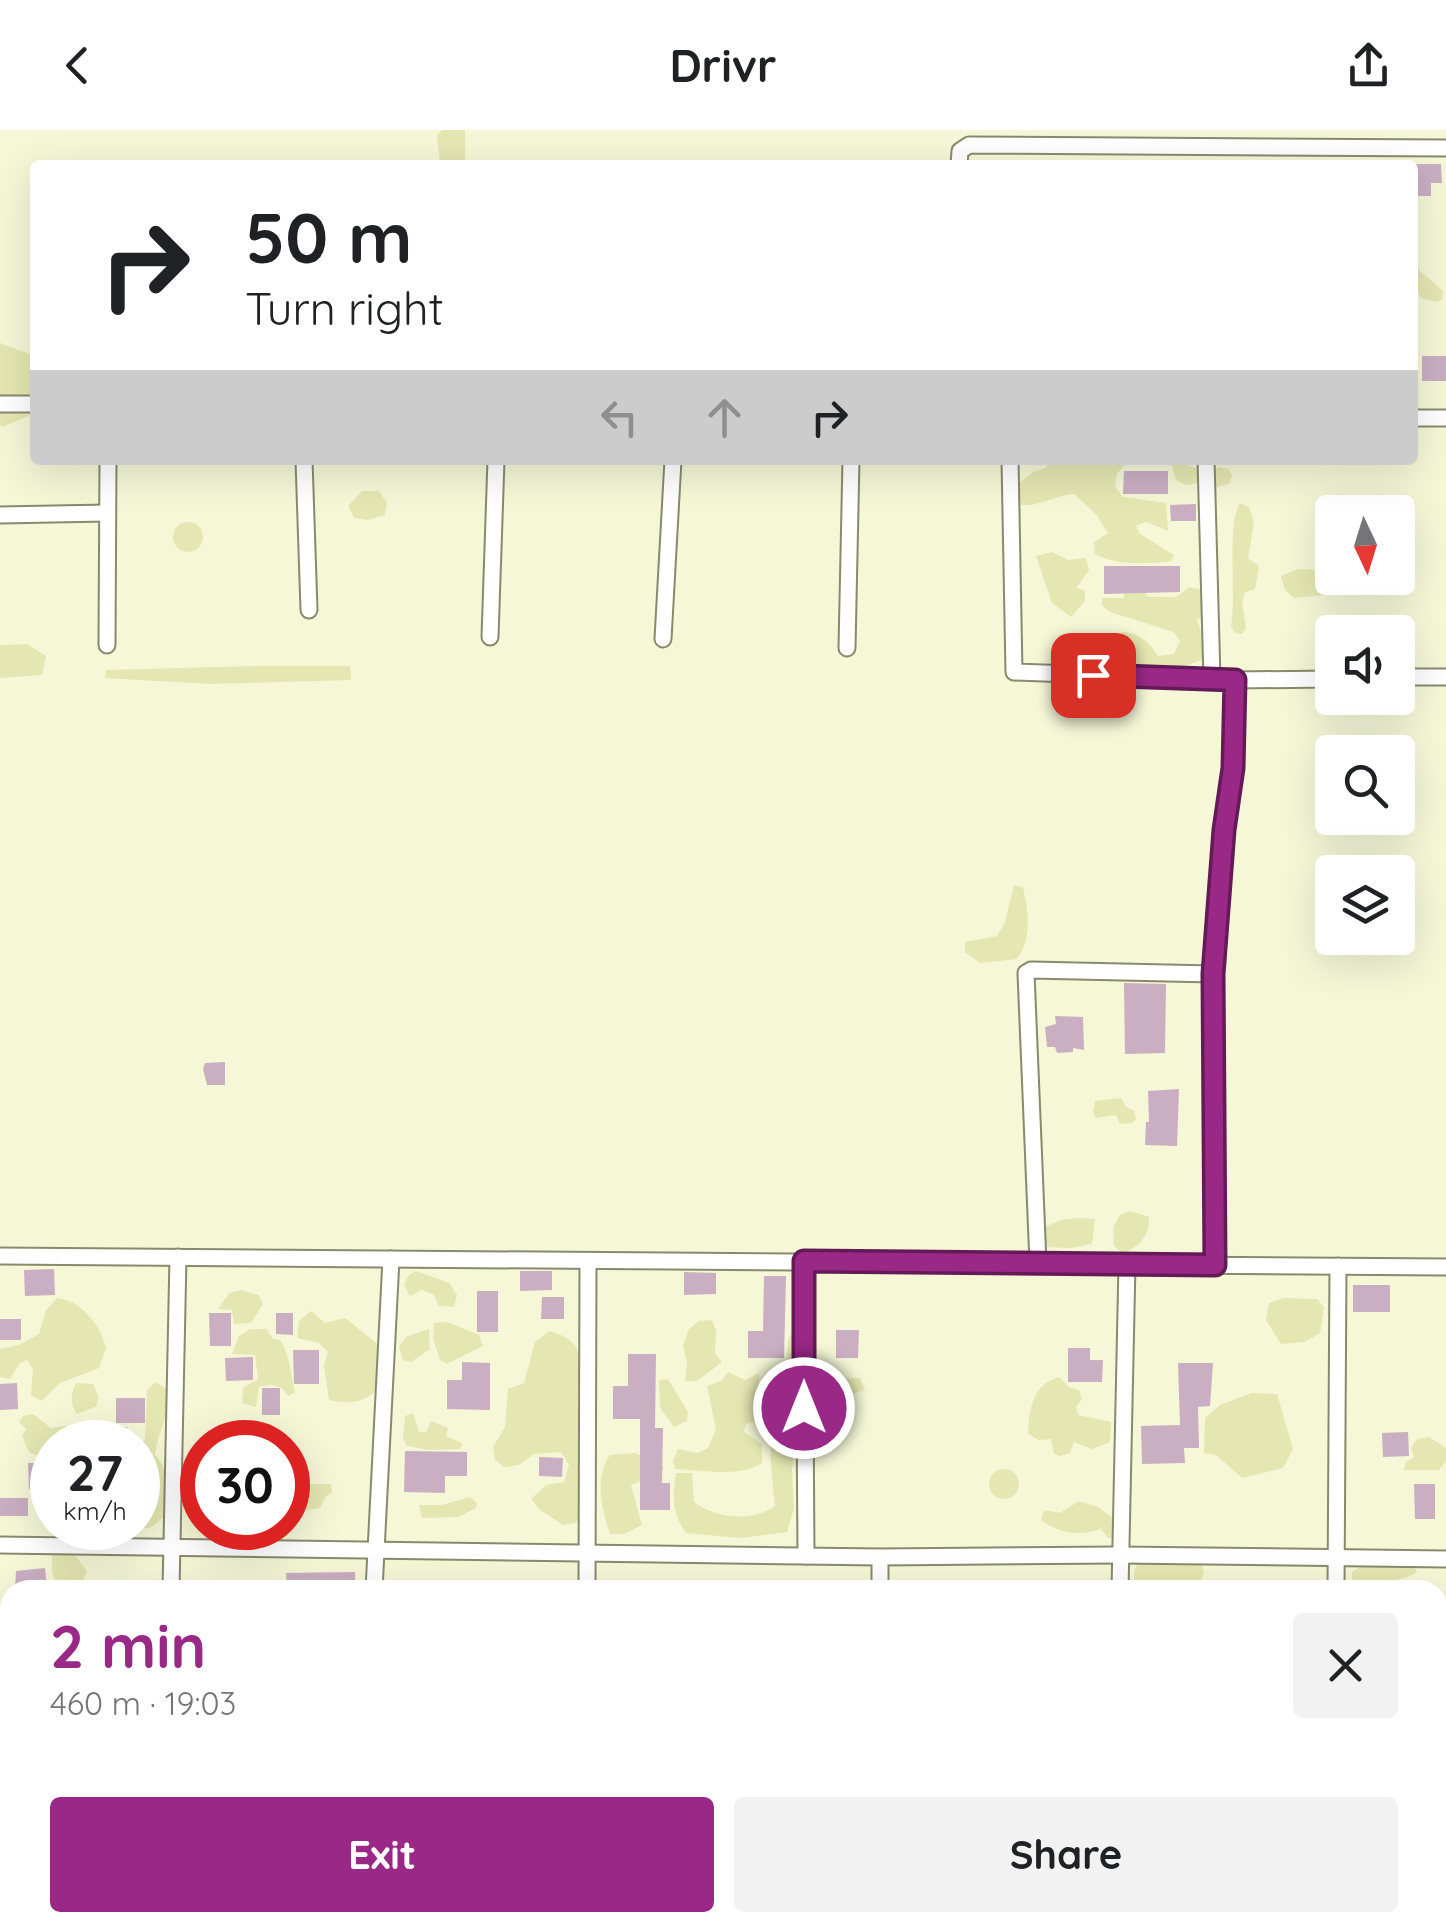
<!DOCTYPE html>
<html lang="en">
<head>
<meta charset="utf-8">
<style>
  body { margin:0; font-family:Quicksand,sans-serif; background:#f2f2f2; color:#202124; height:100vh; display:flex; flex-direction:column; font-size:38px; white-space:nowrap }
  * { box-sizing:border-box; margin:0 }
  p { font-size:32px; color:#757577 }
  .icon { flex:none; width:55px; height:55px; fill:none; stroke:currentColor; stroke-width:2; stroke-linecap:round; stroke-linejoin:round }
  .map { position:relative; flex:1; overflow:hidden }
  .sheet { position:absolute; left:0px; top:1450px; width:1448px; height:352px; display:flex; flex-direction:column; background:#fff; border-radius:30px 30px 0 0; box-shadow:0 10px 40px #0002 }
  .sheet>* { flex:none }
  .top-card { position:absolute; left:30px; top:30px; width:1388px; height:305px; border-radius:10px; box-shadow:0 10px 40px #0002; background:#fff; color:#202124; overflow:hidden }
  .needle { width:65px; rotate:176deg }
  .controls { position:absolute; left:1315px; top:365px; display:grid; gap:20px }
  .controls a { display:grid; place-items:center; width:100px; height:100px; border-radius:10px; background:#fff; box-shadow:0 10px 40px #0002; font-size:50px }
  .speed { position:absolute; left:30px; top:1290px; display:flex; gap:20px; font-size:50px; font-weight:700; text-align:center }
  .speed>* { display:grid; place-content:center; width:130px; height:130px; border-radius:50%; background:#fff; box-shadow:0 10px 40px #0002; line-height:1 }
  .speed small { font-size:25px; font-weight:400 }
  .speed .limit { border:15px solid #d22; background:#fff; color:#111 }
  .pin { position:absolute; display:grid; place-items:center; width:85px; height:85px; color:#fff; margin:-42px; border-radius:20px; box-shadow:0 5px 15px #0006 }
  .me { position:absolute; width:110px; margin:-55px; rotate:0deg; stroke-linejoin:round; filter:drop-shadow(0 0 8px #0008) }
  .turn { display:flex; align-items:center; gap:35px; height:210px; padding:0 50px; font-size:45px }
  .turn .icon { width:130px; height:130px; stroke-width:2.5 }
  .turn b { display:block; font-size:70px; line-height:85px }
  .lanes { display:flex; align-items:center; height:95px; padding:0 50px; background:#0003; justify-content:center; gap:50px; direction:ltr }
  .lanes .off { opacity:.35 }
  .round { display:grid; place-items:center; flex:none; width:105px; height:105px; border-radius:10px; background:#f2f2f2 }
  .overview { display:flex; align-items:center; justify-content:space-between; height:170px; padding:0 50px }
  h1 { font-size:60px; font-weight:800; line-height:75px; color:#9a2886 }
  .button { display:flex; gap:20px; margin-top:auto; padding:20px 50px }
  .button a { flex:1; height:115px; border-radius:10px; background:#9a2886; color:#fff; font-size:40px; font-weight:800; line-height:115px; text-align:center }
  .button a+a { background:#f2f2f2; color:#202124 }
  header { display:flex; justify-content:space-between; align-items:center; height:130px; padding:0 50px; background:#fff; font-size:45px; font-weight:800 }
  .map>svg:first-child { display:block }
</style>
</head>
<body>
<header><svg class="icon" aria-label="back" viewBox="0 0 24 24"><path d="M15 5l-7 7 7 7"/></svg>Drivr<svg class="icon" aria-label="share" viewBox="0 0 24 24"><path d="M12 15V3M7 8l5-5 5 5M5 13v7h14v-7"/></svg></header>
<div class="map">
<svg width="1446" height="1801" viewBox="0 0 1446 1801">
  <rect width="100%" height="100%" fill="#f5f7d7"/>
  <g fill="#e4e7b1">
    <path d="M442,0H465V33L477,35H440L437,5Z"/>
    <path d="M1412,134L1443,161L1442,169L1437,172L1421,168L1413,154Z"/>
    <path d="M0,213L35,226V283L3,297L0,296Z"/>
    <path d="M1049,330H1130L1117,343L1115,357L1123,367L1166,373L1168,401L1146,392L1136,396L1140,404L1174,425L1171,431C1147,434 1117,436 1095,424L1094,412L1108,403L1096,384L1074,364C1055,365 1036,379 1017,374L1015,356L1033,342L1046,338Z"/>
    <path d="M1171,332C1189,331 1203,348 1219,337L1228,339L1232,345L1230,353L1209,360L1198,353L1186,355L1176,350Z"/>
    <path d="M362,361H379L387,373L385,385L368,390L354,388L348,376Z"/>
    <path d="M1240,373L1249,377L1254,393L1248,428L1259,436L1255,459L1245,462L1242,472L1246,499L1242,504L1235,503L1231,496C1237,465 1226,394 1240,373Z"/>
    <circle cx="188" cy="407" r="15"/>
    <path d="M1052,422L1068,430L1086,428L1089,440L1076,458L1085,460V471L1071,487L1052,473L1036,426Z"/>
    <path d="M1298,439L1318,440L1332,449L1380,448L1381,456L1376,464L1353,462L1294,468L1285,460L1281,446Z"/>
    <path d="M1189,457L1213,462L1218,476L1197,490L1208,522L1204,529C1172,541 1144,555 1115,525L1121,502C1139,502 1149,512 1158,526L1174,524L1180,511L1174,502L1110,482L1102,475V468H1124L1125,459L1144,460L1148,467H1176Z"/>
    <path d="M27,514L46,526L42,545L0,548V515Z"/>
    <path d="M259,536H350L351,550L210,554L105,548L106,540Z"/>
    <path d="M1014,755L1023,757C1028,783 1033,806 1017,829L980,833L965,822V812L997,806L1005,792Z"/>
    <path d="M1121,968L1126,977L1134,981L1136,989L1132,993L1120,994L1116,985L1096,988L1093,982L1095,971Z"/>
    <path d="M1130,1081L1149,1087C1150,1106 1139,1117 1123,1123L1114,1116L1113,1097L1120,1085Z"/>
    <path d="M1076,1088L1095,1089L1092,1114L1071,1118L1045,1117L1044,1097L1061,1090Z"/>
    <path d="M416,1141L449,1153L457,1165L454,1177L439,1176L434,1165L422,1160L410,1166L404,1155L409,1145Z"/>
    <path d="M241,1160L259,1165L263,1174L251,1193L234,1194L232,1180L218,1179L229,1163Z"/>
    <path d="M57,1168C81,1170 101,1196 106,1218L99,1238L60,1253L42,1271L31,1265L33,1239L27,1230L20,1233L10,1249L0,1247V1219L19,1215L39,1204L46,1180Z"/>
    <path d="M1284,1168L1317,1169L1324,1177L1320,1203L1304,1212L1281,1214L1266,1190L1269,1173Z"/>
    <path d="M311,1181L325,1193L345,1188L379,1215L378,1259C362,1274 350,1274 329,1270L324,1235L328,1222L319,1213L297,1208L299,1191Z"/>
    <path d="M712,1190L716,1200L715,1223L722,1232L697,1251H685L687,1233L683,1215L689,1199L699,1191Z"/>
    <path d="M447,1192L479,1205L483,1216L447,1234L440,1230L433,1209L434,1193Z"/>
    <path d="M250,1199H266L273,1209L280,1210C291,1227 290,1243 295,1262L288,1266L282,1258L272,1255L259,1257L256,1277L242,1273L243,1258L258,1249L255,1225L232,1224L239,1206Z"/>
    <path d="M429,1199L430,1219L411,1232L403,1230L399,1217L406,1207Z"/>
    <path d="M549,1201C563,1205 573,1209 579,1223C594,1257 583,1345 582,1386L575,1393L563,1395L540,1380L531,1369L546,1355L564,1352L569,1335L561,1322L534,1324L519,1335L504,1337L495,1330L493,1317L505,1297L508,1259L524,1253L535,1212Z"/>
    <path d="M792,1202L798,1205L802,1214L797,1224L799,1263L792,1341L794,1378L787,1402L740,1408L686,1403C672,1384 672,1365 676,1343H692L694,1372C717,1389 752,1392 775,1376C769,1323 768,1288 777,1235L787,1230L788,1210Z"/>
    <path d="M832,1241L845,1249L860,1248L865,1260L849,1265L822,1260L820,1249L823,1242Z"/>
    <path d="M728,1242L745,1250L759,1243V1264L765,1269L767,1279L759,1290L746,1294L744,1302L762,1314V1333C738,1348 702,1340 675,1339L673,1331L678,1319L697,1323L708,1318L716,1300L707,1256L721,1251Z"/>
    <path d="M1059,1247L1069,1257L1079,1260L1082,1269L1076,1277L1078,1285L1111,1292L1110,1312L1092,1319L1074,1312L1070,1323L1060,1326L1054,1324L1051,1309L1039,1310L1028,1304C1029,1279 1033,1254 1059,1247Z"/>
    <path d="M668,1249L688,1282L687,1291L674,1297L660,1278L659,1250Z"/>
    <path d="M155,1252L168,1260C170,1287 158,1300 155,1325C172,1343 168,1365 163,1388L150,1398H119H138V1314L145,1310L147,1260Z"/>
    <path d="M76,1253L93,1254L98,1266L97,1276L77,1284C69,1273 71,1264 76,1253Z"/>
    <path d="M1252,1263L1277,1264L1293,1319L1283,1338L1242,1348L1216,1325L1204,1323L1205,1288L1220,1275Z"/>
    <path d="M413,1283L419,1302H426L431,1291L448,1298L446,1306L462,1313L460,1319L429,1320L407,1316L403,1308L405,1286Z"/>
    <path d="M33,1284L51,1298L65,1296L72,1304L68,1312H52L49,1324L40,1327L29,1322L22,1306L26,1299L19,1292L23,1286Z"/>
    <path d="M1429,1307L1446,1318V1331L1439,1340H1404L1406,1332L1414,1327L1411,1318L1417,1309Z"/>
    <path d="M635,1323L664,1337L655,1346L631,1355L642,1395L624,1404H610C602,1380 594,1348 610,1325Z"/>
    <circle cx="1004" cy="1354" r="15"/>
    <path d="M298,1354H331L332,1362L326,1366L320,1378L307,1380L289,1368L290,1360Z"/>
    <path d="M470,1367L477,1373L476,1378L458,1387L422,1388L419,1375H442Z"/>
    <path d="M1079,1371L1098,1377L1120,1393L1119,1406L1108,1408L1101,1399C1079,1406 1060,1404 1041,1390L1044,1380L1060,1383Z"/>
    <path d="M70,1419L87,1441L80,1458L59,1460L52,1443V1425Z"/>
    <path d="M1139,1431L1201,1434L1204,1443L1197,1460H1134V1441Z"/>
    <path d="M1413,1435L1417,1442C1400,1453 1373,1453 1352,1451V1442L1360,1437Z"/>
  </g>
  <g fill="#caaec2">
    <path d="M1412,34H1441L1442,53H1431V66H1412Z"/>
    <rect x="1422" y="226" width="24" height="25"/>
    <path d="M1124,341H1168V364H1123Z"/>
    <path d="M1196,374V391H1171L1170,375Z"/>
    <path d="M1104,436H1180V462L1104,464Z"/>
    <path d="M1124,853L1166,854L1165,923L1125,924Z"/>
    <path d="M1055,886L1083,887L1084,920L1073,918V922L1057,923L1055,917H1047L1045,897L1056,894Z"/>
    <path d="M225,932V955H207L203,939L205,933Z"/>
    <path d="M1179,959L1177,1016L1145,1015L1146,992H1149L1148,961Z"/>
    <path d="M54,1139L55,1165L25,1166L24,1140Z"/>
    <path d="M520,1141H552V1160L520,1161Z"/>
    <path d="M684,1142L716,1143V1164L684,1165Z"/>
    <path d="M764,1146H786L784,1228H748V1201H763Z"/>
    <rect x="1353" y="1155" width="37" height="27"/>
    <rect x="477" y="1161" width="21" height="41"/>
    <path d="M542,1167H564V1189H541Z"/>
    <path d="M209,1183H231V1216H210Z"/>
    <path d="M276,1183H293V1205L276,1204Z"/>
    <rect x="0" y="1189" width="21" height="21"/>
    <path d="M836,1200H859L858,1228H836Z"/>
    <path d="M1068,1218H1090V1230H1103L1102,1252H1068Z"/>
    <path d="M293,1220H319V1254H294Z"/>
    <path d="M628,1224H656L655,1298H663L662,1353H670V1380H640V1289H613V1256H628Z"/>
    <path d="M253,1227V1250L226,1251L225,1228Z"/>
    <path d="M462,1232L490,1233V1280L447,1279V1250H462Z"/>
    <path d="M1178,1233H1213L1210,1276L1198,1277L1199,1318H1184L1185,1333L1142,1334L1141,1296L1180,1295Z"/>
    <path d="M17,1253L18,1279L0,1280V1254Z"/>
    <rect x="262" y="1258" width="18" height="27"/>
    <rect x="116" y="1268" width="29" height="25"/>
    <path d="M92,1297H127V1312H93Z"/>
    <path d="M1408,1302L1409,1326L1383,1327L1382,1303Z"/>
    <path d="M405,1321L467,1322V1346H445V1363L404,1362Z"/>
    <path d="M539,1327L563,1328L562,1347L539,1346Z"/>
    <path d="M28,1333H50L51,1359H29Z"/>
    <path d="M1414,1354H1435V1389H1415Z"/>
    <rect x="0" y="1368" width="28" height="18"/>
    <path d="M45,1438L47,1459L15,1460L16,1441Z"/>
    <path d="M355,1442V1460H287L286,1443Z"/>
  </g>
  <g fill="none" stroke-linecap="round" stroke-linejoin="round">
    <defs>
      <g id="minor">
        <path d="M959,35L960,21L969,15L1446,18"/>
        <path d="M0,274H35"/>
        <path d="M1412,288H1446"/>
        <path d="M304,330L309,480"/>
        <path d="M1010,330L1014,542L1235,550L1332,549"/>
        <path d="M1206,330L1212,549"/>
        <path d="M0,385L107,383"/>
        <path d="M490,507L496,330"/>
        <path d="M663,509L673,330"/>
        <path d="M107,515L108,330"/>
        <path d="M847,518L851,330"/>
        <path d="M1398,547H1446"/>
        <path d="M0,1126L1446,1137"/>
        <path d="M804,1131L806,1426"/>
        <path d="M1038,1133L1026,843L1031,840L1213,844"/>
        <path d="M1215,1135L1213,844L1224,700L1233,638L1235,550"/>
        <path d="M0,1415L880,1427L1119,1425L1446,1429"/>
        <path d="M171,1460L178,1127"/>
        <path d="M374,1460L391,1129"/>
        <path d="M587,1460L588,1132"/>
        <path d="M880,1460V1427"/>
        <path d="M1120,1460L1127,1134"/>
        <path d="M1336,1460L1338,1136"/>
        <path d="M0,1687H10"/>
        <path d="M1438,1712L1446,1713"/>
        <path d="M881,1792V1801"/>
        <path d="M1329,1792V1801"/>
        <path d="M168,1801L169,1792"/>
        <path d="M367,1801V1792"/>
        <path d="M578,1801V1792"/>
        <path d="M1120,1801L1121,1792"/>
      </g>
    </defs>
    <use href="#minor" stroke="#898a6d" stroke-width="19"/>
    <use href="#minor" stroke="#fff" stroke-width="15"/>
  </g>
  <g fill="none" stroke-linecap="round" stroke-linejoin="round">
    <defs>
      <path id="route" d="M804,1278V1131L1215,1135L1213,844L1224,700L1233,638L1235,550L1093,545"/>
    </defs>
    <use href="#route" stroke="#641a57" stroke-width="25"/>
    <use href="#route" stroke="#9a2886" stroke-width="18"/>
  </g>
</svg>
<div class="controls">
<a><svg class="needle" viewBox="-14 -14 28 28"><path d="M0-13l5 13h-10z" fill="#e53935"/><path d="M0 13l5-13h-10z" fill="#757577"/></svg></a>
<a><svg class="icon" aria-label="sound" viewBox="0 0 24 24"><path d="M4 9h4l5-4v14l-5-4H4zM17 9q2 3 0 6"/></svg></a>
<a><svg class="icon" aria-label="search" viewBox="0 0 24 24"><circle cx="10" cy="10" r="6"/><path d="M15 15l6 6"/></svg></a>
<a><svg class="icon" aria-label="layers" viewBox="0 0 24 24"><path d="M12 4l9 5-9 5-9-5zM3 14l9 5 9-5"/></svg></a>
</div>
<div class="speed"><div>27<small>km/h</small></div><div class="limit">30</div></div>
<div class="pin" style="left:1093px;top:545px;background:#d93025"><svg class="icon" aria-label="arrive" viewBox="0 0 24 24"><path d="M6 21V4h12l-3 4 3 4H6"/></svg></div>
<svg class="me" style="left:804px;top:1278px" viewBox="-20 -20 40 40"><circle r="17" fill="#9a2886" stroke="#fff" stroke-width="3"/><path d="M0-11L8 9 0 5-8 9z" fill="#fff"/></svg>
<div class="top-card">
<div class="turn"><svg class="icon" aria-label="right" viewBox="0 0 24 24"><path d="M7 20v-9h11M14 6l5 5-5 5"/></svg><div><b>50 m</b>Turn right</div></div>
<div class="lanes"><svg class="icon off" aria-label="left" viewBox="0 0 24 24"><path d="M17 20v-9H6M10 6l-5 5 5 5"/></svg><svg class="icon off" aria-label="ahead" viewBox="0 0 24 24"><path d="M12 20V5M6 11l6-6 6 6"/></svg><svg class="icon" aria-label="right" viewBox="0 0 24 24"><path d="M7 20v-9h11M14 6l5 5-5 5"/></svg></div>
</div>
<section class="sheet">
<div class="overview"><div><h1>2 min</h1><p>460 m · 19:03</p></div><a class="round"><svg class="icon" aria-label="close" viewBox="0 0 24 24"><path d="M6 6l12 12M18 6L6 18"/></svg></a></div>
<div class="button"><a>Exit</a><a>Share</a></div>
</section>
</div>
</body>
</html>
